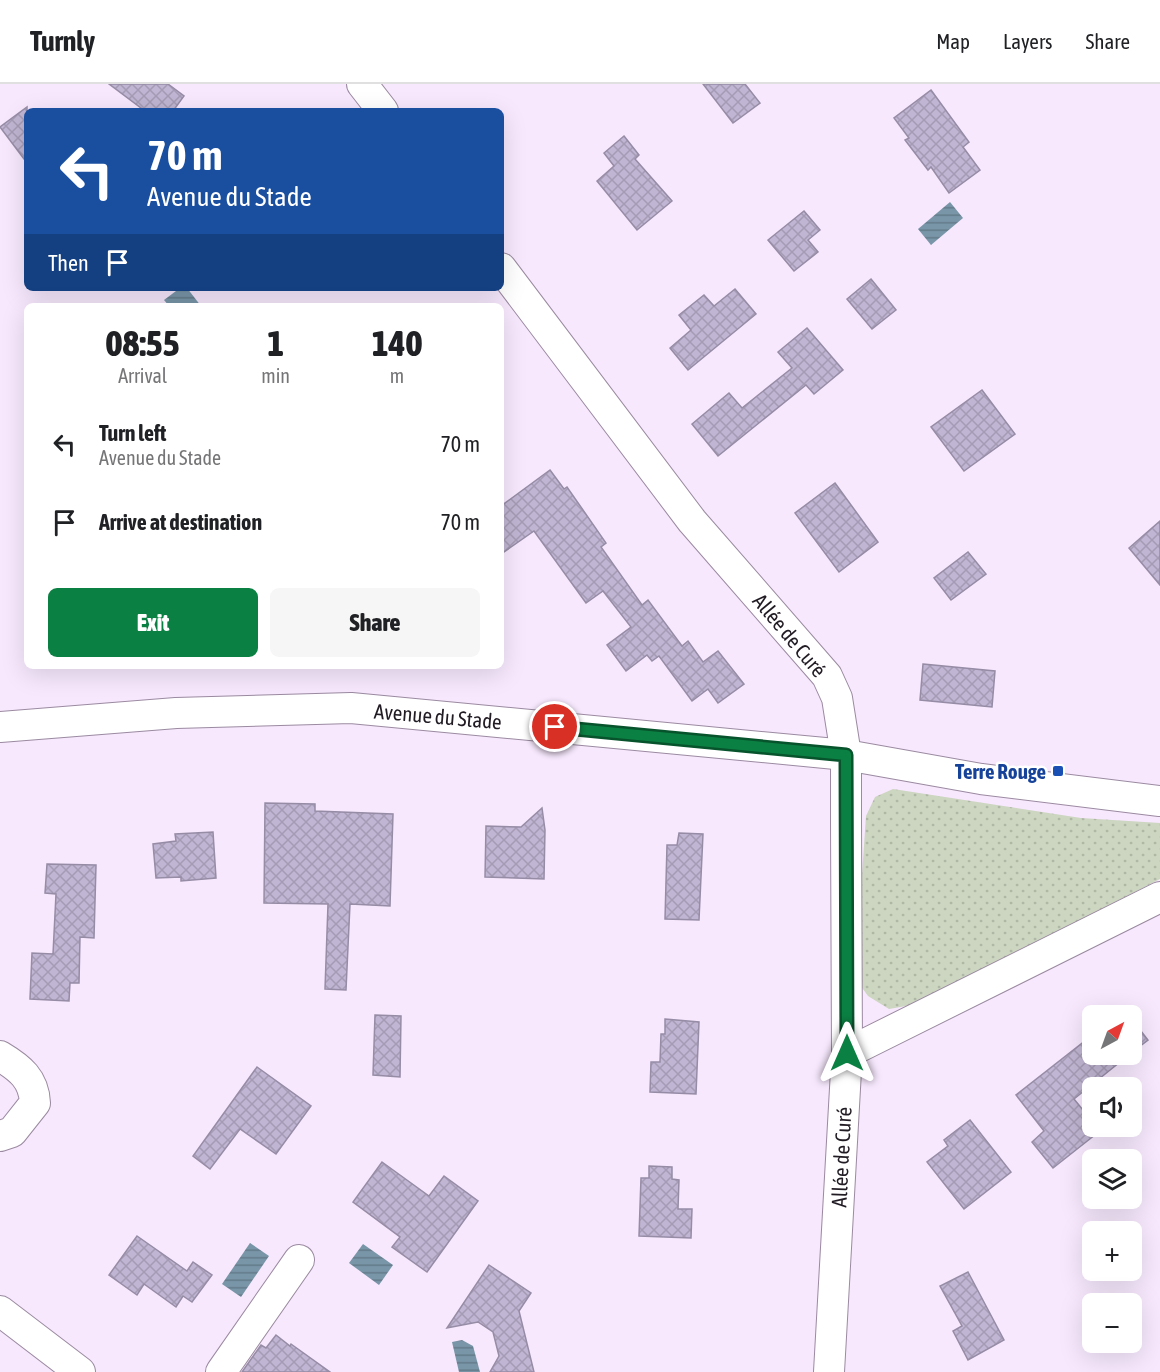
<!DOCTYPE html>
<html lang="en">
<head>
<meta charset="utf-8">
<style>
  body { margin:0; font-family:"Asap Condensed",sans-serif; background:#f6f6f6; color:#202124; height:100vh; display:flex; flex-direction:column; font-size:22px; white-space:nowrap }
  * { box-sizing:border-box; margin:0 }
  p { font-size:20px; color:#757577 }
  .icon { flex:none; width:33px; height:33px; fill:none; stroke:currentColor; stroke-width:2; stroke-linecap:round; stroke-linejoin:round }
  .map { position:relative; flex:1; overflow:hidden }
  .details { position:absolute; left:24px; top:219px; width:480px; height:366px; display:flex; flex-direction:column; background:#fff; border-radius:9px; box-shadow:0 6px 24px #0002 }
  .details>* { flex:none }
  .guide { position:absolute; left:24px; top:24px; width:480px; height:183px; border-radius:9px; box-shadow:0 6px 24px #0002; background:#1a4fa0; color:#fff; overflow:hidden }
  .needle { width:39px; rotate:41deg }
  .fabs { position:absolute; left:1082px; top:921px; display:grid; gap:12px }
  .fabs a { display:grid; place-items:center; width:60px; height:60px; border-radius:9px; background:#fff; box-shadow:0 6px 24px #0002; font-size:30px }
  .pin { position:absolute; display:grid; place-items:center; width:51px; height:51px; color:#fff; margin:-26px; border:3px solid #fff; border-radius:50%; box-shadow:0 2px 6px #0007 }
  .me { position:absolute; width:66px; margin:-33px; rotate:0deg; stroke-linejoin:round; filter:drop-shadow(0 0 4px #0008) }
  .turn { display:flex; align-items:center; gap:21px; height:126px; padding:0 24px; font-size:27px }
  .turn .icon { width:78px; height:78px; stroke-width:2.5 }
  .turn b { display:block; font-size:42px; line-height:51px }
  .then { display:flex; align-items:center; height:57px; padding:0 24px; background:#0003; gap:12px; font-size:22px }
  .eta { display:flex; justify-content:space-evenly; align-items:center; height:102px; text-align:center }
  .eta b { font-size:36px; font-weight:800; line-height:42px }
  .button { display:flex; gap:12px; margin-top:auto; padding:12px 24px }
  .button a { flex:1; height:69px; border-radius:9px; background:#0b8043; color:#fff; font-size:24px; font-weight:800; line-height:69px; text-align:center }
  .button a+a { background:#f6f6f6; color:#202124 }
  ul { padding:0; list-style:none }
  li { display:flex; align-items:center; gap:18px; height:78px; padding:0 24px }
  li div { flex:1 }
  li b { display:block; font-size:22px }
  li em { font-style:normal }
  header { display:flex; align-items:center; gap:36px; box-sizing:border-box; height:84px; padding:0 30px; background:#fff; border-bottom:2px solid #e0e0e0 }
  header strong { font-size:28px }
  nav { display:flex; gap:33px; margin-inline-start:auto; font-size:21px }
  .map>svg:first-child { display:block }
</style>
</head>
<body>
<header>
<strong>Turnly</strong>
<nav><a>Map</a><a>Layers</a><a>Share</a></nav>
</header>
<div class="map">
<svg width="1160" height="1288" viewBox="0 0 1160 1288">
  <defs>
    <pattern id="grass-dots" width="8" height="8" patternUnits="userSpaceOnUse" patternTransform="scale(1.5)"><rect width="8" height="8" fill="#ccd6c0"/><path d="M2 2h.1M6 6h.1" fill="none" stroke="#afb7a5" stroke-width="1.8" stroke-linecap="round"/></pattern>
    <pattern id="water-rules" width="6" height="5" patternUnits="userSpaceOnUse" patternTransform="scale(1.5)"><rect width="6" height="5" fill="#7996a8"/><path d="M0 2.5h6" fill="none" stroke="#637a89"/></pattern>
    <pattern id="building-cross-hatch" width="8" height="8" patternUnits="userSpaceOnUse" patternTransform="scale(1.5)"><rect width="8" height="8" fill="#c0b5d2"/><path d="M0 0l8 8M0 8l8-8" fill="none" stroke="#a59bb4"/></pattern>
  </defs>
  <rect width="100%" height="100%" fill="#f7e8fd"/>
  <path fill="url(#grass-dots)" d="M893,705L1081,734L1160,739V795L917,920L889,925L868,912L855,894L866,732L875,713Z"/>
  <g fill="url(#water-rules)">
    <path d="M950,118L963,134L931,161L918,145Z"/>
    <path d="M180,204H187L201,222H169L164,216Z"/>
    <path d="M250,1159L269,1172L241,1213L222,1200Z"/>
    <path d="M363,1160L393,1181L379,1201L349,1179Z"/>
    <path d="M462,1256L473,1262L480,1288H459L452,1258Z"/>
  </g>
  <g fill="url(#building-cross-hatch)" stroke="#968ca6" stroke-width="1.5">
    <path d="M109,0H168L184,12L173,27H145Z"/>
    <path d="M703,0H745L760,19L733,39Z"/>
    <path d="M931,6L969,58L963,63L980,86L949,109L931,83L928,86L905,56L909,54L894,34Z"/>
    <path d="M27,23V79L0,43Z"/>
    <path d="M624,52L639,71L635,75L672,117L637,146L597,97L614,82L604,69Z"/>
    <path d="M804,127L820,146L808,156L818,168L794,187L768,156Z"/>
    <path d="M871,195L896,226L872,245L847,215Z"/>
    <path d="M735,205L756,230L688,286L670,264L691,246L679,231L704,211L714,222Z"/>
    <path d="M807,244L843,286L814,310L806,301L718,372L692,340L729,309L742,324L792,284L778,268Z"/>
    <path d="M982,306L1015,350L964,387L931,343Z"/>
    <path d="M550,386L564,405L567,403L606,459L601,463L642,521L648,516L682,562L688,557L703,578L718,567L744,600L718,619L708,605L692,617L659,572L652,577L647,571L626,587L607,561L631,543L603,507L586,519L534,447L501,470V422Z"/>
    <path d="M835,399L878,458L839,488L795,429Z"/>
    <path d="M1160,437V501L1129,464Z"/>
    <path d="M968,468L986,490L951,516L934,494Z"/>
    <path d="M923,580L995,587L992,623L920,616Z"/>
    <path d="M265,719L315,720V727L393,730L390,822L350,820L346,906L325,905L328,820L264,819Z"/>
    <path d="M542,724L545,746L544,795L485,793L486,742L521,743Z"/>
    <path d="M213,748L216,794L181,797V793L156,794L153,760L176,757L175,750Z"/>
    <path d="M679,749L703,750L699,836L665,835L667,761H677Z"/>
    <path d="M47,780L96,781L94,854L80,853L79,899H70L69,917L30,915L32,869L53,870L56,810L45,809Z"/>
    <path d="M375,931L401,932L400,993L373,991Z"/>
    <path d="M1131,934L1148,956L1131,969Z"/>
    <path d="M665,935L699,938L696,1010L650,1008L651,978H660L661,950H665Z"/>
    <path d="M1090,953L1092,970H1130L1074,1015L1092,1037V1042H1096L1100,1047L1053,1084L1032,1058L1044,1047L1016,1011Z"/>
    <path d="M257,983L311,1022L276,1070L240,1045L210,1085L193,1072Z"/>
    <path d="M970,1036L1011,1088L964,1125L927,1078L948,1062L944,1056Z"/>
    <path d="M382,1078L429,1112L444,1092L478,1117L427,1188L392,1163L400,1153L353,1118Z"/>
    <path d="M649,1082L672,1083V1095L679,1096L678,1125H692L691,1154L639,1152L641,1094H649Z"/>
    <path d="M137,1152L187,1187L193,1178L212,1191L192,1218L183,1212L176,1223L144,1200L137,1211L109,1191Z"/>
    <path d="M489,1181L531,1209L519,1227L534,1288H490L499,1272L493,1248L478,1238L447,1244Z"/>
    <path d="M968,1188L1004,1256L968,1276L953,1247L962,1242L940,1202Z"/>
    <path d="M276,1251L290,1262L291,1260L330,1288H242L261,1261L266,1264Z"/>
  </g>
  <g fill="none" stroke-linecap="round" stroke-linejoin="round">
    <defs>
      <g id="minor">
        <path d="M362,0L383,27"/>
        <path d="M501,184L692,437L827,592L837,614L846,671V737L847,969L829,1288"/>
        <path d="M0,643L176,629L351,624L846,671L981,695L1160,717"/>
        <path d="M847,969L1160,813"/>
        <path d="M0,972C20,984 34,995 35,1019L12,1048L0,1052"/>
        <path d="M0,1227L80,1288"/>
        <path d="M221,1288L299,1176"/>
      </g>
    </defs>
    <use href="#minor" stroke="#9b8aa1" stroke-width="32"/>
    <use href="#minor" stroke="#fff" stroke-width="30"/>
  </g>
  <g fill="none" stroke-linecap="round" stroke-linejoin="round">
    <defs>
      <path id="route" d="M555,643L846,671L847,969"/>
    </defs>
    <use href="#route" stroke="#07532c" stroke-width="15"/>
    <use href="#route" stroke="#0b8043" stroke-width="10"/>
  </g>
  <rect fill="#1a4fb4" stroke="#fff" stroke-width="2" x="1052" y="681" width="12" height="12" rx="3"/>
  <g text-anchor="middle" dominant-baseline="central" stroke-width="5" stroke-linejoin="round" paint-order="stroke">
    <g font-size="21" fill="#211b24" stroke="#fff">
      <text transform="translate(790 551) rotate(50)">Allée de Curé</text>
      <text transform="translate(438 632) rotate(5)">Avenue du Stade</text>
      <text transform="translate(841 1073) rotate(-87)">Allée de Curé</text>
    </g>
    <g font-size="21" font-weight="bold" fill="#164399" stroke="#fff" text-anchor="end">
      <text x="1046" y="687">Terre Rouge</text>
    </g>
  </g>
</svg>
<div class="fabs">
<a><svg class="needle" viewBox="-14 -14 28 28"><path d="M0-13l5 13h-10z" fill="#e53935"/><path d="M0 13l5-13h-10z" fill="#757577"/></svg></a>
<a><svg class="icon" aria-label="sound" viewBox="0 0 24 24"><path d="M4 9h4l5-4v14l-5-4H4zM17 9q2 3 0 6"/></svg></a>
<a><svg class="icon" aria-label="layers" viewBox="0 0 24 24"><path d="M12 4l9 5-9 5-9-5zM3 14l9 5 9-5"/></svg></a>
<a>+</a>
<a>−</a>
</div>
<div class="pin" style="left:555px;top:643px;background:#d93025"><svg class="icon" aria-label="arrive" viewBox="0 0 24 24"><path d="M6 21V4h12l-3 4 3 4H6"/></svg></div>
<svg class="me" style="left:847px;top:969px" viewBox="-20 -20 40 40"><path d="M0-17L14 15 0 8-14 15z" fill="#0b8043" stroke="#fff" stroke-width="4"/></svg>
<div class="guide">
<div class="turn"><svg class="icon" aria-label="left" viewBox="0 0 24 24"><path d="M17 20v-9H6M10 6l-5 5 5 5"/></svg><div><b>70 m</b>Avenue du Stade</div></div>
<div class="then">Then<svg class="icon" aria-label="arrive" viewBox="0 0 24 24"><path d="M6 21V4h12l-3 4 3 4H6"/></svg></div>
</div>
<section class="details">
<div class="eta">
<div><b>08:55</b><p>Arrival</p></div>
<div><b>1</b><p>min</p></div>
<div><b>140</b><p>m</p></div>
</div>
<ul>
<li><svg class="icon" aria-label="left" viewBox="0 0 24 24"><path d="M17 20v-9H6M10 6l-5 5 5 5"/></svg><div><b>Turn left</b><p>Avenue du Stade</p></div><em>70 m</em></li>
<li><svg class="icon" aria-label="arrive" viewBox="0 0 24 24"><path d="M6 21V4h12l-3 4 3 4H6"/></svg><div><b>Arrive at destination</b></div><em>70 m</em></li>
</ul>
<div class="button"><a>Exit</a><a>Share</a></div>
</section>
</div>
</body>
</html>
